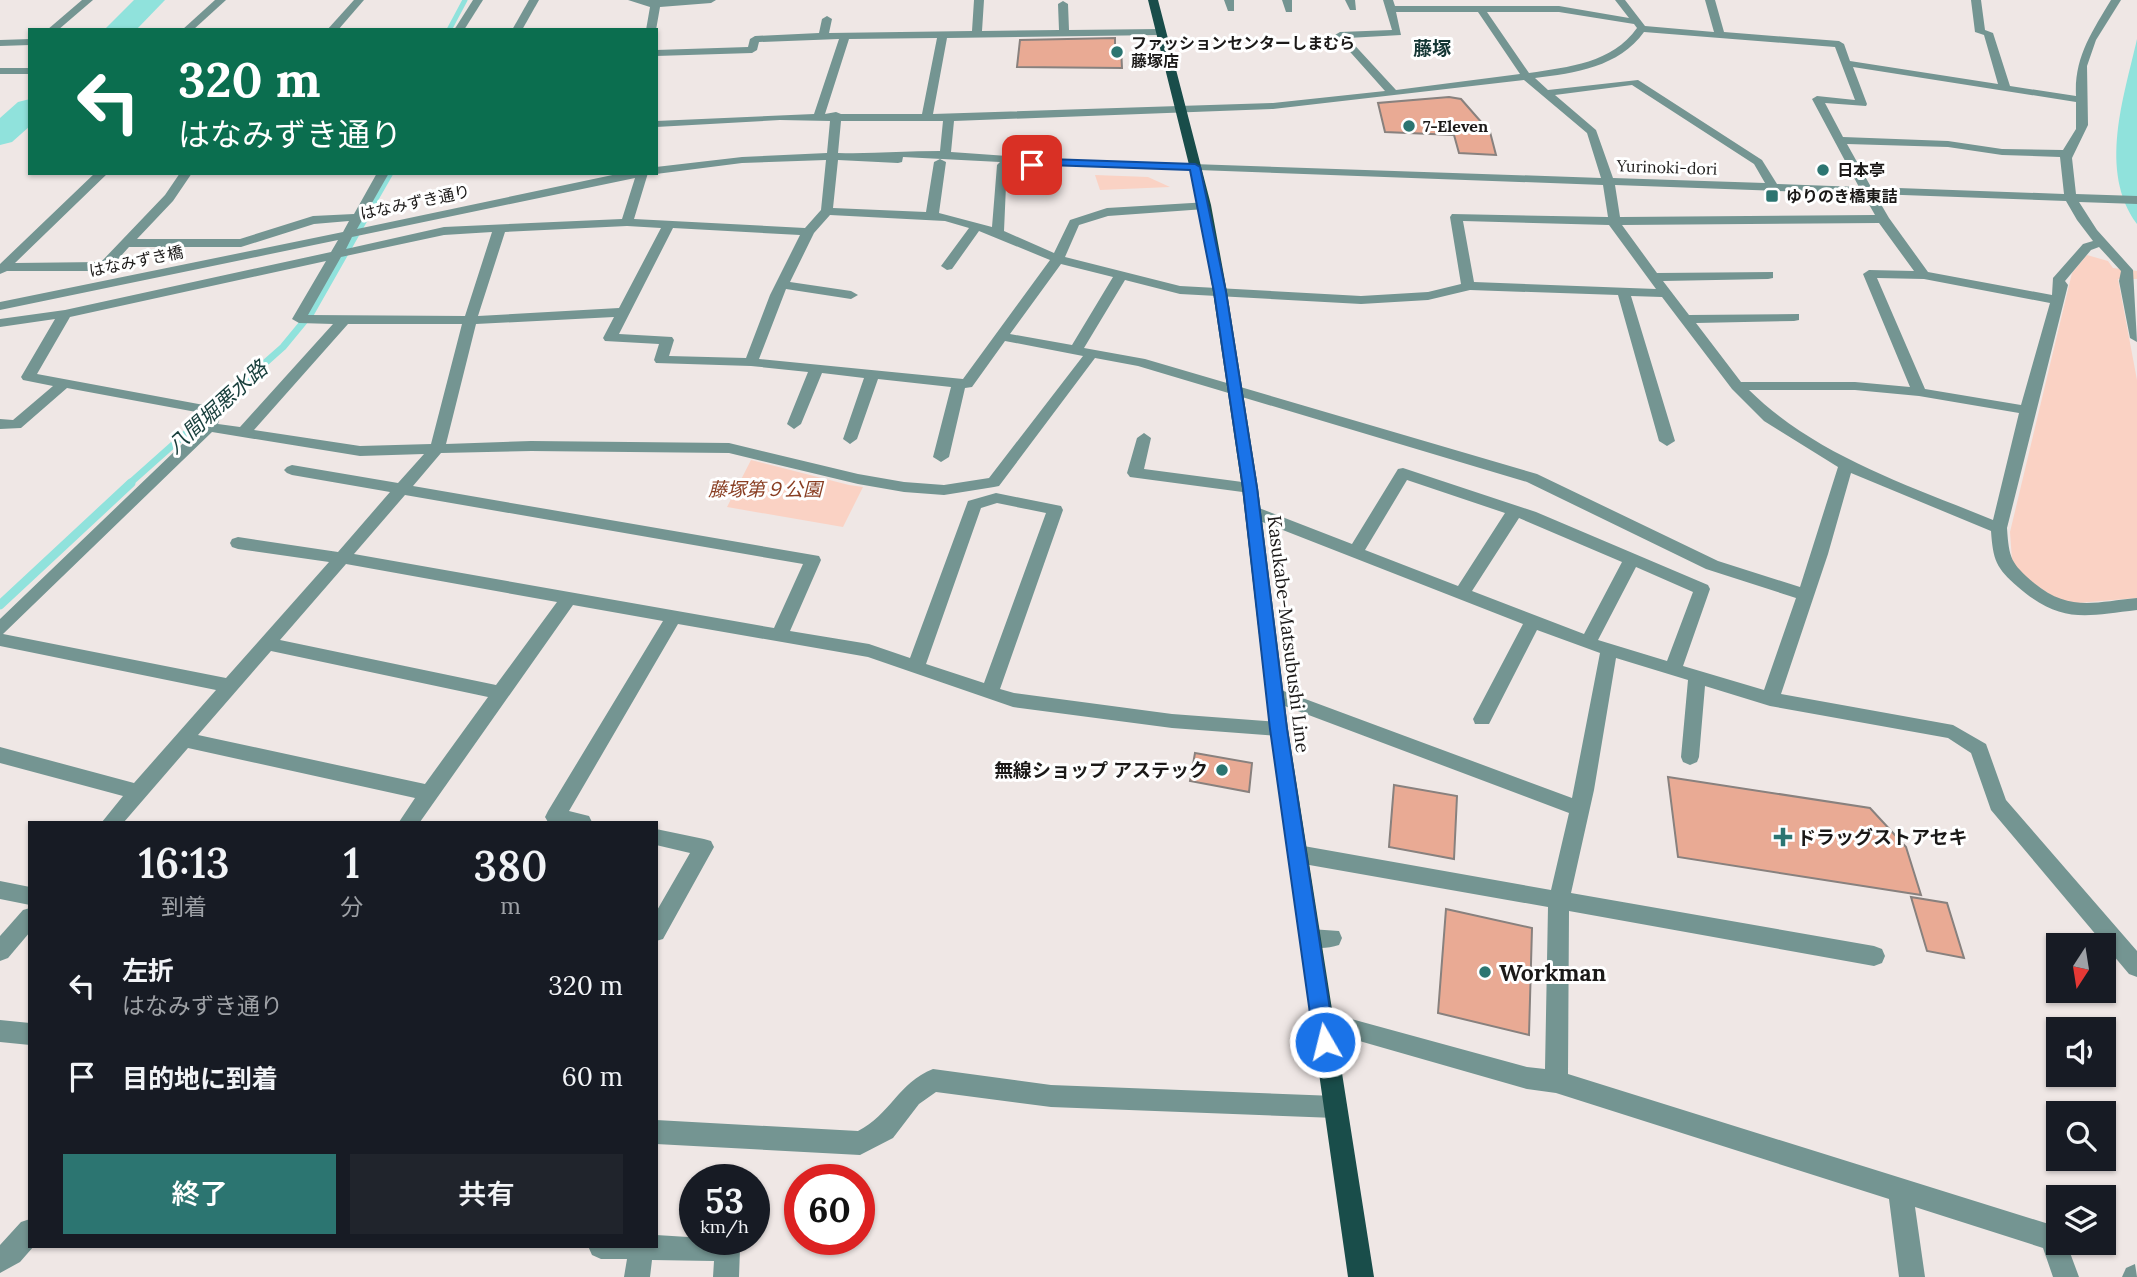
<!DOCTYPE html>
<html lang="ja">
<head>
<meta charset="utf-8">
<style>
  body { margin:0; font-family:Lora,"Noto Sans JP",serif; background:#20242c; color:#f1f3f6; height:100vh; display:flex; flex-direction:column; font-size:26px; white-space:nowrap }
  * { box-sizing:border-box; margin:0 }
  p { font-size:23px; color:#9ea1a6 }
  .icon { flex:none; width:38px; height:38px; fill:none; stroke:currentColor; stroke-width:2; stroke-linecap:round; stroke-linejoin:round }
  .map { position:relative; flex:1; overflow:hidden }
  .sheet { position:absolute; left:28px; top:821px; width:630px; height:427px; display:flex; flex-direction:column; background:#171b24; border-radius:0px; box-shadow:0 2px 5px #0004 }
  .sheet>* { flex:none }
  .guide { position:absolute; left:28px; top:28px; width:630px; height:147px; border-radius:0px; box-shadow:0 2px 5px #0004; background:#0b6e4f; color:#fff; overflow:hidden }
  .needle { width:46px; rotate:192deg }
  .buttons { position:absolute; left:2046px; top:933px; display:grid; gap:14px }
  .buttons a { display:grid; place-items:center; width:70px; height:70px; border-radius:0px; background:#171b24; box-shadow:0 2px 5px #0004; font-size:35px }
  .speed { position:absolute; left:679px; top:1164px; display:flex; gap:14px; font-size:35px; font-weight:700; text-align:center }
  .speed>* { display:grid; place-content:center; width:91px; height:91px; border-radius:50%; background:#171b24; box-shadow:0 2px 5px #0004; line-height:1 }
  .speed small { font-size:18px; font-weight:400 }
  .speed .limit { border:10px solid #d22; background:#fff; color:#111 }
  .pin { position:absolute; display:grid; place-items:center; width:60px; height:60px; color:#fff; margin:-30px; border-radius:14px; box-shadow:0 4px 10px #0006 }
  .me { position:absolute; width:77px; margin:-38px; rotate:352deg; stroke-linejoin:round; filter:drop-shadow(0 0 5px #0008) }
  .turn { display:flex; align-items:center; gap:24px; height:147px; padding:0 35px; font-size:32px }
  .turn .icon { width:91px; height:91px; stroke-width:2.5 }
  .turn b { display:block; font-size:49px; line-height:60px }
  .eta { display:flex; justify-content:space-evenly; align-items:center; height:119px; text-align:center }
  .eta b { font-size:42px; font-weight:600; line-height:49px }
  .primary-button { display:flex; gap:14px; margin-top:auto; padding:14px 35px }
  .primary-button a { flex:1; height:80px; border-radius:0px; background:#2c7571; color:#fff; font-size:28px; font-weight:600; line-height:80px; text-align:center }
  .primary-button a+a { background:#20242c; color:#f1f3f6 }
  ul { padding:0; list-style:none }
  li { display:flex; align-items:center; gap:21px; height:91px; padding:0 35px }
  li div { flex:1 }
  li b { display:block; font-size:26px }
  li em { font-style:normal }
  .map>svg:first-child { display:block }
</style>
</head>
<body>
<div class="map">
<svg width="2137" height="1277" viewBox="0 0 2137 1277">
  <rect width="100%" height="100%" fill="#efe7e5"/>
  <g fill="#fad2c4">
    <path d="M1095,175L1148,177L1170,187L1100,190Z"/>
    <path d="M2087,255L2108,261L2113,268L2137,271V279H2118L2137,380V598L2078,603L2058,600L2019,573L2012,560L2010,532L2072,273Z"/>
    <path d="M751,460L849,485L863,487L843,527L727,507Z"/>
  </g>
  <path fill="#90e2dc" d="M2137,39V224C2098,171 2124,97 2137,39Z"/>
  <g fill="none" stroke-linecap="round" stroke-linejoin="round">
    <g stroke="#90e2dc" stroke-width="5">
      <path d="M449,30L465,0"/>
      <path d="M368,213L391,173"/>
    </g>
    <path stroke="#90e2dc" stroke-width="7" d="M129,484L283,347L311,313L369,211"/>
    <path stroke="#90e2dc" stroke-width="9" d="M0,605L131,483"/>
    <g fill="#90e2dc" fill-rule="evenodd">
      <path d="M134,0H165L136,30H104Z"/>
      <path d="M30,99V126L12,142L0,145V118L18,102Z"/>
    </g>
  </g>
  <g fill="#e9aa94" stroke="#88817e" stroke-width="2">
    <path d="M1115,38V45L1121,47L1122,68L1017,67L1020,40Z"/>
    <path d="M1449,97L1461,99L1490,132L1496,155L1459,153L1454,135L1385,132L1378,103Z"/>
    <path d="M1195,753L1252,763L1249,792L1190,781Z"/>
    <path d="M1668,777L1870,808L1906,847L1921,895L1678,857Z"/>
    <path d="M1394,785L1457,796L1454,859L1389,847Z"/>
    <path d="M1911,897L1947,903L1964,958L1927,951Z"/>
    <path d="M1446,909L1532,928L1529,1035L1438,1013Z"/>
  </g>
  <g fill="none" stroke-linecap="round" stroke-linejoin="round">
    <g fill="#749592" fill-rule="evenodd">
      <path d="M82,0H93L58,30H47Z"/>
      <path d="M215,0H226L193,30H182Z"/>
      <path d="M354,0H364L338,30H327Z"/>
      <path d="M473,0H483L464,30H454Z"/>
      <path d="M529,0H539L522,30H512Z"/>
      <path d="M628,0H716L711,3L660,7L656,30H646L650,7Z"/>
      <path d="M974,0H984L982,31L1059,30L1058,4L1063,1L1068,4L1069,30L1160,29L1165,32L1160,35L947,38L933,114L1273,103L1385,91L1335,35L1340,32L1392,30L1383,0H1393L1395,6H1559L1629,18L1615,0H1625L1645,26L1714,32L1705,0H1715L1724,32L1839,41L1844,44L1850,61L1998,84L1984,35L1975,32L1971,0H1981L1985,30L1993,33L2010,86L2076,96C2074,57 2092,32 2111,0H2121L2096,40L2087,66L2088,125L2072,158L2076,194L2137,196V204L2079,202L2097,230L2133,270L2137,342L2130,338L2119,281L2121,271L2099,247L2091,250L2065,281L2068,285L2007,528C2009,559 2011,563 2034,583C2069,612 2095,602 2137,598V610C2085,616 2061,624 2018,587C1996,568 1993,560 1991,531L1851,473L1828,554L1781,694L1953,725L1986,744L2006,800L2137,951V977L2129,974L1991,810L1971,753L1948,738L1770,706L1705,686L1699,757L1697,762L1690,765L1683,762L1681,757L1688,680L1616,658L1594,790L1571,893L1874,946L1882,949L1885,956L1882,963L1874,966L1569,911L1568,1074L2052,1225L2058,1228V1242H2066L2079,1277H2053L2043,1248L1915,1207L1925,1277H1899L1889,1199L1556,1093L1527,1089L1314,1028L1311,1021L1314,1014L1322,1011L1527,1067L1545,1069L1548,907L1298,863L1291,860L1288,854L1291,848L1298,845L1551,890L1569,813L1269,700L1266,695L1269,690H1281L1572,798L1600,653L1537,630L1489,724H1475L1473,719L1523,624L1247,516L1245,512L1247,508H1259L1352,544L1398,469L1403,468L1536,512L1708,585L1710,589L1683,666L1764,690L1796,598L1706,569L1527,482L1138,366L1095,358L999,486L994,487L944,495L904,492L858,484L729,453L531,451L441,453L413,486L819,556L821,560L790,631L869,644L910,658L968,501L996,493L1061,506L1063,510L1000,689L1014,693L1172,714L1279,722L1286,724L1288,729L1286,734L1279,736L1172,728L1013,707L868,657L678,624L569,811L589,816L592,822H548L545,817L548,811L663,621L573,605L420,822H399L415,798L188,748L124,822H102L123,796L0,763V747L134,783L216,690L0,646V619L202,425L207,414L67,388L21,428L0,429V419L13,420L53,386L23,380L21,377L55,319L0,327V319L65,310L331,252L338,240L0,310V302L343,232L349,221L314,224L241,247H129L110,268L96,271H7L0,274V264L95,173H108L15,263L101,262L165,195L180,173H192L173,201L137,239H240L313,216L354,214L377,173H389L357,229L622,173H648L634,219L805,228L821,210L826,160L742,163L656,174L652,173H656V167L742,157L827,153L830,121L780,120L656,127V121L814,114L839,39L759,42L757,50L752,53L656,56V50L748,47L750,39L755,36L819,33L822,19L827,16L832,19L829,33L972,31ZM1396,12H1478L1520,74L1396,90L1348,38L1401,35ZM1487,12H1559L1634,24L1637,28C1612,63 1569,67 1529,73ZM1644,32L1835,47L1855,100L1817,96L1812,99L1859,187L1777,184L1762,160L1638,80L1548,90L1535,78C1575,73 1619,67 1644,32ZM937,38L922,114H841L836,112L825,114L849,39ZM1853,67L2076,102V129L2063,150L2002,149L1948,141L1843,137L1825,103L1866,106L1867,104ZM1524,80L1587,133L1601,178L1048,159L951,152L954,121L1273,109ZM1632,85L1754,164L1765,183L1613,178L1596,130L1555,95ZM841,121H943L940,151C905,151 873,154 838,153ZM1847,144L1948,147L2002,155L2060,157L2064,194L1871,187ZM903,157L1000,162L997,165L992,227L939,213L946,162L940,159L934,162L926,212L833,208L838,160L898,163L902,162ZM1007,163L1603,185L1608,217L1452,214L1450,217L1461,284L1428,292L1361,296L1180,286L1065,257L1079,225L1108,216L1205,209L1209,208V202L1107,208L1070,220L1054,253L1004,231ZM635,178L622,219L444,227L346,249L352,237ZM1615,185L1863,194L1875,215L1620,217ZM1875,194L2066,201L2077,220L2093,241L2083,244L2053,278L2052,295L1928,272L1889,218ZM830,215L945,221L969,228L941,266L947,270L952,269L979,231L1050,260L963,379L759,359L786,289L851,299L858,295L851,291L790,282L814,233ZM1463,221L1609,225L1656,289L1474,282ZM1879,223L1914,271L1869,270L1863,274L1910,387L1855,382H1741L1696,323L1794,321L1799,320V314L1689,315L1663,281L1768,279L1773,278V272L1657,273L1622,225ZM627,226L661,228L619,308L478,316L505,232ZM673,228L800,235L770,295L746,358L669,356L674,340L672,337L619,334ZM492,232L465,316L308,315L341,257L444,235ZM326,261L292,319L299,323L333,324L240,427L218,424L222,411L220,408L37,374L70,317ZM1061,264L1113,277L1072,345L1010,334ZM1877,278L1924,279L2050,303L2021,405L1925,389ZM1125,280L1180,294L1361,304L1428,300L1470,290L1618,295L1659,441L1667,446L1675,441L1631,296L1662,297L1732,389L1764,421L1838,467L1800,587L1718,561L1537,474L1145,359L1084,348ZM614,317L603,338L605,341L659,344L654,360L656,363L751,366L808,372L787,424L794,429L801,424L822,373L864,378L843,439L850,444L857,439L878,379L951,387L933,457L941,462L949,457L965,388L972,387L1005,341L1083,356L989,478L944,485L904,482L858,474L729,443L531,441L446,444L476,324ZM348,324H462L431,444L360,446L254,430ZM1749,390H1855L1919,396L2019,413L1993,520C1908,485 1816,456 1749,390ZM212,432L360,456L424,454L398,483L292,465L287,467L284,470L287,473L292,475L390,492L338,552L238,537L232,539L230,543L232,547L238,549L329,562L226,678L3,634ZM1407,480L1505,513L1458,586L1365,550ZM405,495L803,564L774,628L354,554ZM997,503L1046,513L984,683L926,664L981,508ZM1519,518L1622,562L1584,634L1472,591ZM346,564L557,602L496,685L280,640ZM1636,567L1693,592L1667,661L1598,640ZM271,651L488,697L425,784L198,735Z"/>
      <path d="M1224,0H1234V11H1228Z"/>
      <path d="M1282,0H1292V12H1286Z"/>
      <path d="M1345,0H1355L1356,10H1350Z"/>
      <path d="M30,39V45L0,46V40Z"/>
      <rect x="0" y="68" width="30" height="6"/>
      <path d="M1144,433L1151,438L1144,469L1250,483L1258,488L1250,493L1130,477L1127,473L1137,438Z"/>
      <path d="M656,829L704,839L711,841L714,847L663,939L656,941V912L690,853L656,845Z"/>
      <path d="M0,881L30,887V905L0,899Z"/>
      <path d="M30,908V932L8,958L0,961V936L23,910Z"/>
      <path d="M1310,929L1339,931L1342,938L1339,945C1327,949 1314,949 1302,945L1299,938L1302,931Z"/>
      <path d="M0,1020L30,1023V1045L0,1042Z"/>
      <path d="M933,1069L1051,1085L1335,1096L1343,1099L1347,1107L1343,1115L1335,1118L1051,1107L936,1092L919,1104L893,1138L860,1155L656,1144V1120L858,1131C890,1115 898,1083 933,1069Z"/>
      <path d="M30,1219V1246H34L20,1262L0,1273V1245L21,1222Z"/>
      <path d="M656,1235L736,1240L740,1249L739,1277H713L714,1261L652,1260L650,1277H624L627,1259H601L592,1255L588,1246H656Z"/>
      <path d="M2135,1264L2137,1277H2122L2126,1268Z"/>
    </g>
    <path fill="#194d4a" fill-rule="evenodd" d="M1148,0H1158L1211,205L1227,292L1258,488L1288,729L1374,1277H1348L1270,729L1242,488L1213,292L1199,205Z"/>
  </g>
  <path fill="#1a73e8" stroke="#114b97" stroke-width="2" d="M1048,159L1195,164L1200,167L1226,292L1257,488L1287,729L1335,1042L1332,1049L1325,1052L1317,1049L1314,1042L1270,729L1243,488L1214,292L1190,170L1048,165L1032,168L1027,165Z"/>
  <g fill="#2c7571" stroke="#fff" stroke-width="2.5">
    <circle cx="1117" cy="52" r="7"/>
    <circle cx="1409" cy="126" r="7"/>
    <circle cx="1823" cy="170" r="7"/>
    <rect x="1765" y="189" width="14" height="14" rx="3.5"/>
    <circle cx="1222" cy="770" r="7"/>
    <path d="M1779.5 826.5h7v7h7v7h-7v7h-7v-7h-7v-7h7z"/>
    <circle cx="1485" cy="972" r="7"/>
  </g>
  <g text-anchor="middle" dominant-baseline="central" stroke-width="6" stroke-linejoin="round" paint-order="stroke">
    <g font-size="16" font-weight="bold" fill="#1b1918" stroke="#fff" text-anchor="start">
      <text x="1131" y="43">ファッションセンターしまむら<tspan x="1131" dy="18">藤塚店</tspan></text>
      <text x="1423" y="126">7-Eleven</text>
      <text x="1837" y="170">日本亭</text>
      <text x="1786" y="196">ゆりのき橋東詰</text>
    </g>
    <g font-size="16" fill="#1b1918" stroke="#fff">
      <text transform="translate(1667 167) rotate(2)">Yurinoki-dori</text>
      <text transform="translate(415 202) rotate(-12)">はなみずき通り</text>
      <text transform="translate(136 261) rotate(-12)">はなみずき橋</text>
    </g>
    <g font-size="19" font-weight="bold" fill="#143634" stroke="#fff">
      <text x="1432" y="48">藤塚</text>
    </g>
    <g font-size="19" font-style="italic" fill="#893e22" stroke="#fff">
      <text x="765" y="489">藤塚第９公園</text>
    </g>
    <g font-size="19" fill="#1b1918" stroke="#fff">
      <text transform="translate(1289 634) rotate(83)">Kasukabe-Matsubushi Line</text>
    </g>
    <g font-size="19" font-weight="bold" fill="#1b1918" stroke="#fff" text-anchor="end">
      <text x="1208" y="770">無線ショップ アステック</text>
      <text x="1797" y="837" text-anchor="start">ドラッグストアセキ</text>
    </g>
    <g font-size="21" font-style="italic" fill="#183f3c" stroke="#fff">
      <text transform="translate(217 407) rotate(-42)">八間堀悪水路</text>
    </g>
    <g font-size="23" font-weight="bold" fill="#1b1918" stroke="#fff" text-anchor="start">
      <text x="1499" y="972">Workman</text>
    </g>
  </g>
</svg>
<div class="buttons">
<a><svg class="needle" viewBox="-14 -14 28 28"><path d="M0-13l5 13h-10z" fill="#e53935"/><path d="M0 13l5-13h-10z" fill="#9ea1a6"/></svg></a>
<a><svg class="icon" aria-label="sound" viewBox="0 0 24 24"><path d="M4 9h4l5-4v14l-5-4H4zM17 9q2 3 0 6"/></svg></a>
<a><svg class="icon" aria-label="search" viewBox="0 0 24 24"><circle cx="10" cy="10" r="6"/><path d="M15 15l6 6"/></svg></a>
<a><svg class="icon" aria-label="layers" viewBox="0 0 24 24"><path d="M12 4l9 5-9 5-9-5zM3 14l9 5 9-5"/></svg></a>
</div>
<div class="speed"><div>53<small>km/h</small></div><div class="limit">60</div></div>
<div class="pin" style="left:1032px;top:165px;background:#d93025"><svg class="icon" aria-label="arrive" viewBox="0 0 24 24"><path d="M6 21V4h12l-3 4 3 4H6"/></svg></div>
<svg class="me" style="left:1325px;top:1042px" viewBox="-20 -20 40 40"><circle r="17" fill="#1a73e8" stroke="#fff" stroke-width="3"/><path d="M0-11L8 9 0 5-8 9z" fill="#fff"/></svg>
<div class="guide">
<div class="turn"><svg class="icon" aria-label="left" viewBox="0 0 24 24"><path d="M17 20v-9H6M10 6l-5 5 5 5"/></svg><div><b>320 m</b>はなみずき通り</div></div>
</div>
<section class="sheet">
<div class="eta">
<div><b>16:13</b><p>到着</p></div>
<div><b>1</b><p>分</p></div>
<div><b>380</b><p>m</p></div>
</div>
<ul>
<li><svg class="icon" aria-label="left" viewBox="0 0 24 24"><path d="M17 20v-9H6M10 6l-5 5 5 5"/></svg><div><b>左折</b><p>はなみずき通り</p></div><em>320 m</em></li>
<li><svg class="icon" aria-label="arrive" viewBox="0 0 24 24"><path d="M6 21V4h12l-3 4 3 4H6"/></svg><div><b>目的地に到着</b></div><em>60 m</em></li>
</ul>
<div class="primary-button"><a>終了</a><a>共有</a></div>
</section>
</div>
</body>
</html>
